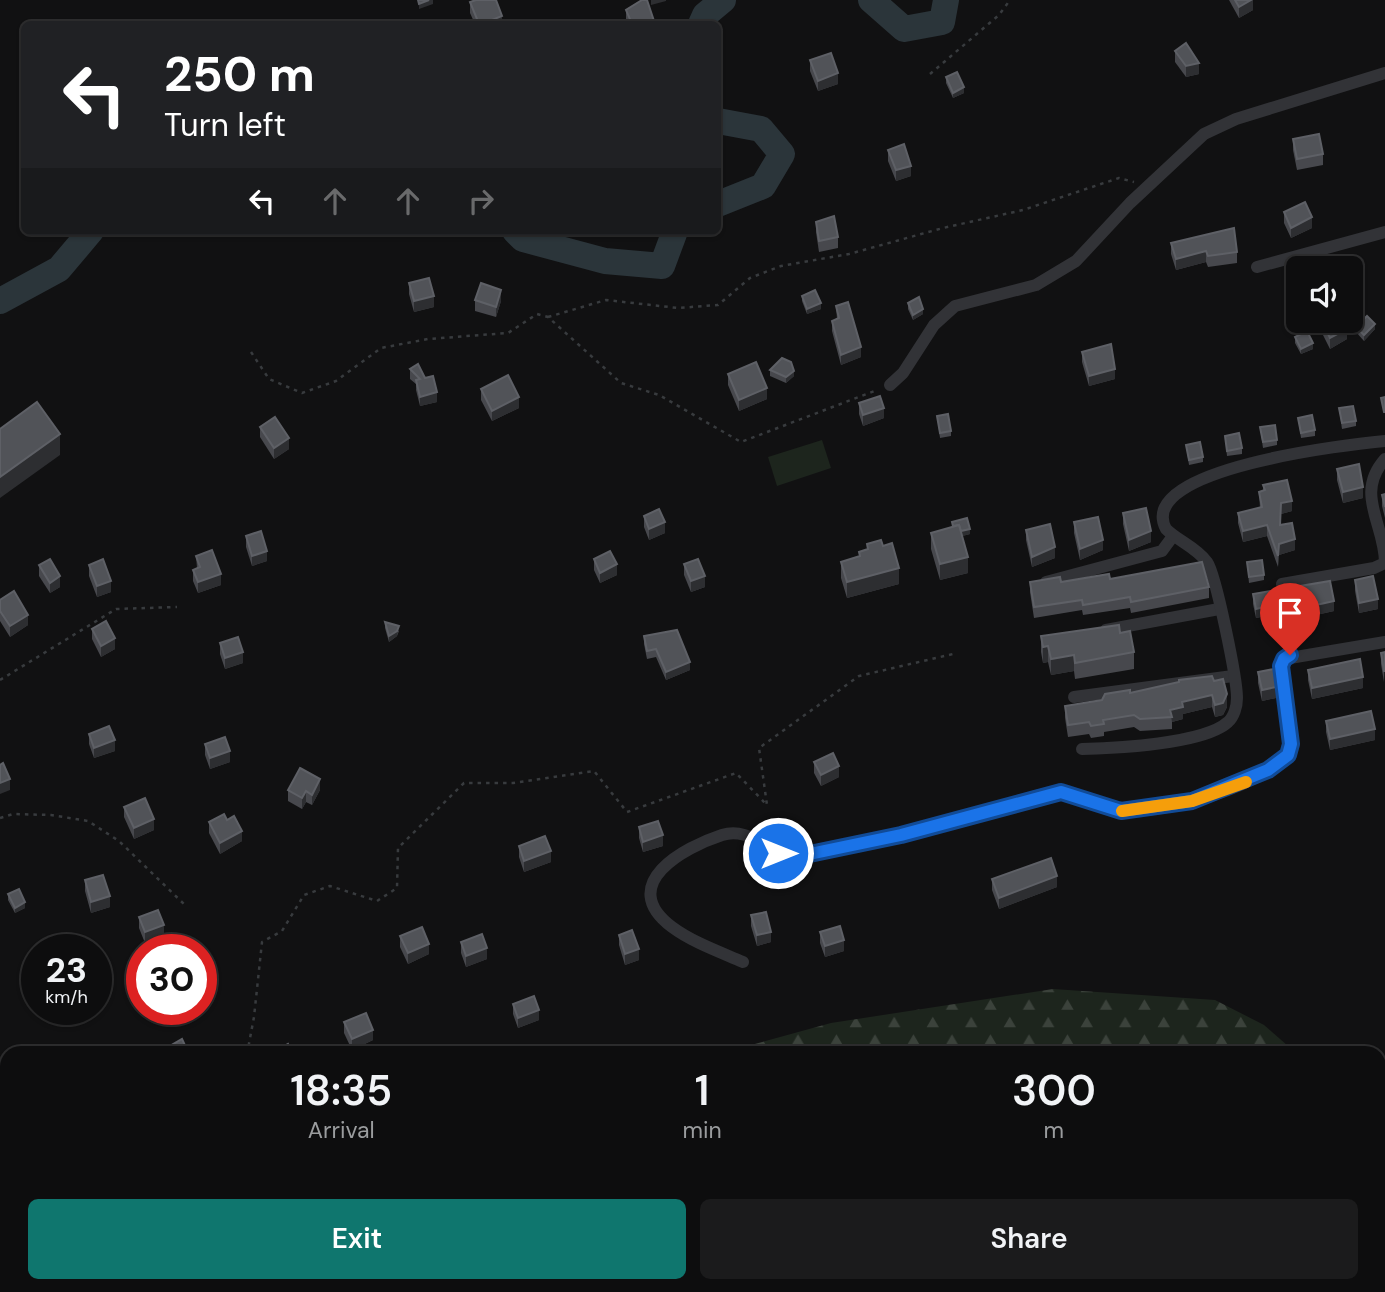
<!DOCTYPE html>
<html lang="en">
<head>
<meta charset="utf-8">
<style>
  body { margin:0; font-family:"DM Sans",sans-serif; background:#1b1b1c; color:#f1f3f6; height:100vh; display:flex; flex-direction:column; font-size:26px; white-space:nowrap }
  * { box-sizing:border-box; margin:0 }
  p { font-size:23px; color:#9a9c9e }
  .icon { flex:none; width:38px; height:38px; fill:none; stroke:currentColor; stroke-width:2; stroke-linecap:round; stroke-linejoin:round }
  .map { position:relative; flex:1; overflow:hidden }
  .panel { position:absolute; left:0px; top:1046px; width:1386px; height:247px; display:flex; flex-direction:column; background:#0d0d0e; border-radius:21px 21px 0 0; box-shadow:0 2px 5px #0004,0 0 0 2px #2d2d2e }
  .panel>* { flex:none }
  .guide { position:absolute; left:21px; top:21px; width:700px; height:214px; border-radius:10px; box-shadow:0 2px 5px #0004,0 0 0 2px #2d2d2e; background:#202124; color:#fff; overflow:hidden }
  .fabs { position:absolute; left:1286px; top:256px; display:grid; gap:14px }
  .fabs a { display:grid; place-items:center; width:77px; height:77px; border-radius:10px; background:#0d0d0e; box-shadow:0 2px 5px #0004,0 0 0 2px #2d2d2e; font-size:35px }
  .speed { position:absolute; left:21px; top:934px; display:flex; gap:14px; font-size:35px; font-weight:700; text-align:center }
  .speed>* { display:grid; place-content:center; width:91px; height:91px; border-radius:50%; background:#0d0d0e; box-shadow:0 2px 5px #0004,0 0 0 2px #2d2d2e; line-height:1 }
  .speed small { font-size:18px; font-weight:400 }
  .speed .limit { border:10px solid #d22; background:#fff; color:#111 }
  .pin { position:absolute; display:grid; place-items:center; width:60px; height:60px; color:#fff; margin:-72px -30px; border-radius:50% 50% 50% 0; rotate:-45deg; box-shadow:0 0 7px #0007 }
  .pin .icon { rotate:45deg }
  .me { position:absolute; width:77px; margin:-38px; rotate:90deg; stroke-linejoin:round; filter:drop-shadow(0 0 5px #0008) }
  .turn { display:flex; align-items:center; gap:24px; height:147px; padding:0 28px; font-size:32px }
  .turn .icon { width:91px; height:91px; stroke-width:2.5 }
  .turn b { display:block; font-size:49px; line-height:60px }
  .lanes { display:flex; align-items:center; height:66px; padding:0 28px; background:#0003; justify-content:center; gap:35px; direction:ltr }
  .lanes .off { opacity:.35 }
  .eta { display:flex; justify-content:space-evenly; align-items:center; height:119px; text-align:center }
  .eta b { font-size:42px; font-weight:600; line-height:49px }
  .button { display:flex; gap:14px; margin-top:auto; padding:14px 28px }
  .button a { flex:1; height:80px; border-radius:10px; background:#0f766e; color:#fff; font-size:28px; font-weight:600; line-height:80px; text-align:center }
  .button a+a { background:#1b1b1c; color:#f1f3f6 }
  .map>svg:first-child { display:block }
</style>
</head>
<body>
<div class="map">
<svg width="1385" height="1292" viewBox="0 0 1385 1292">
  <defs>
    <pattern id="forest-firs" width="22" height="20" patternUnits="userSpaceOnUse" patternTransform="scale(1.75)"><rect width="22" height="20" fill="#1d251d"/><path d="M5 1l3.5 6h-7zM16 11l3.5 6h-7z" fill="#3b423b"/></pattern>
  </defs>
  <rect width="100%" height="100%" fill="#111112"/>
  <g fill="url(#forest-firs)">
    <path d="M1053,989L1215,1000L1264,1025L1296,1053H722L831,1023Z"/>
    <path d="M1379,1126L1385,1135V1292H357L360,1286H1379Z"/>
  </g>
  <path fill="#1d251d" d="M822,440L831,468L777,486L768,457Z"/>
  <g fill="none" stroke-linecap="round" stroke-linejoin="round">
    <g stroke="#2b353a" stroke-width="26">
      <path d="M871,0L904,29L942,22L946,0"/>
      <path d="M701,24L705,15L723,0"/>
      <path d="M718,121L761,129L782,154L763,186L718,204"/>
      <path d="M515,231L523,239L605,261L662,266L675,231"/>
      <path d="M0,301L59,269L91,231"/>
    </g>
    <g stroke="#383b3e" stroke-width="2.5" stroke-dasharray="3.5 5" stroke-linecap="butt">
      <path d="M930,74L999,15L1010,0"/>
      <path d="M548,317L606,300L678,308L718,305L750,278L781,266L849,254L943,228L1023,210L1119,178L1134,182"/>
      <path d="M251,352L269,379L302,393L336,381L381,348L428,339L508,333L537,314L548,317L621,383L659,395L741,442L877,390"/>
      <path d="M0,680L116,609L177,607"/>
      <path d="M0,818L13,814L51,815L88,821L119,841L187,907"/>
      <path d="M247,1054L254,1017L262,942L282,931L304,895L330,886L377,901L397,888L398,848L464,783H513L594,771L627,812L736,773L767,805L759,748L859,676L953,654"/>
    </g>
    <g stroke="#323337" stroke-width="12">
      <path d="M1257,267L1385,232"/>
      <path d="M890,385L903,373L934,325L955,306L1036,285L1076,261L1130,203L1204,134L1236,119L1385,73"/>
      <path d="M1046,582L1162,551L1173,536"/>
      <path d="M1282,584L1374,568L1385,563C1385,524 1354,494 1385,459"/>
      <path d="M1106,630L1219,609"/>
      <path d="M1074,697L1233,676"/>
      <path d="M1082,749C1115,748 1204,744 1228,722C1234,717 1237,706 1237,698C1237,679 1216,575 1207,562C1196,547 1178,541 1166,529C1133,468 1353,444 1385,441"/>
      <path d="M743,962C720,952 692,942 672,927C615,884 685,847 722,835C752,825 768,858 796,856C817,855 838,849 859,844C902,835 945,825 988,813C1010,806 1036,793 1059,792C1079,791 1099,808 1120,810C1167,815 1254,788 1288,755L1291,744L1281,666L1284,659L1385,642"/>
    </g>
  </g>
  <g fill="#47484d">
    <path d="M1229,0H1253V10L1239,18Z"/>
    <path d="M470,2L502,24H475L470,13Z"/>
    <path d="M626,10L655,24H628L626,20Z"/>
    <path d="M1175,51L1199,74L1186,77L1175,62Z"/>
    <path d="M810,60L838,84L818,91L810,71Z"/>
    <path d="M946,77L964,93L953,98L946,83Z"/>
    <path d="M1293,139L1323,154V165L1297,170L1293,150Z"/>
    <path d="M888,150L911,176L896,181L888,161Z"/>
    <path d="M1284,212L1312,228L1291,238L1284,223Z"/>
    <path d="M816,222L838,237V248L819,252L816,232Z"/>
    <path d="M1171,243L1237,252V263L1208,267L1206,262L1176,270L1171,254Z"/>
    <path d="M409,283L434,307L414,312L409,294Z"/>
    <path d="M802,296L821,309L807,314L802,301Z"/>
    <path d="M475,300L501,301L496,317L475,311Z"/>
    <path d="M908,303L923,314L913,320L908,309Z"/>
    <path d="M836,306L861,357L841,365L832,331V321L837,319Z"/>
    <path d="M1322,322L1347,339L1330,349L1322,333Z"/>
    <path d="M1356,327L1375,329L1364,341L1356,332Z"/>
    <path d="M1295,337L1313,349L1301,354L1295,343Z"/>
    <path d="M1082,352L1115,379L1089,386L1082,362Z"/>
    <path d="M418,364L437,402L420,406L416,390V384L410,379V369Z"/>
    <path d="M770,370L794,376L786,383L770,376Z"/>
    <path d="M728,374L767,399L739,411L728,385Z"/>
    <path d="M481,389L519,408L492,421L481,400Z"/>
    <path d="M859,403L884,418L863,426L859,414Z"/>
    <path d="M1339,408L1356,421V426L1342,429Z"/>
    <path d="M937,416L951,431V436L940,438Z"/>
    <path d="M1298,418L1315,430V436L1301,438Z"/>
    <path d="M260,427L289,449L274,459L260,437Z"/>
    <path d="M1260,427L1277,440V445L1263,448Z"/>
    <path d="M1225,436L1242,448V454L1227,456Z"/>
    <path d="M1186,445L1203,457V462L1189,465Z"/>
    <path d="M1337,469L1363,498L1343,503L1337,480Z"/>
    <path d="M1263,485L1292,511L1281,514V525L1295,550L1279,555L1278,567L1267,536L1243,542L1238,523V513L1260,508L1259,492L1263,491Z"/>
    <path d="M1385,494V518L1382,506V495Z"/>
    <path d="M1123,513L1151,542L1129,551L1123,524Z"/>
    <path d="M644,516L665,533L649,540L644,527Z"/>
    <path d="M952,522L970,534L962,536L968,573L940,580L931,549V533L952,527Z"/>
    <path d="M1074,522L1103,550L1080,560L1074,533Z"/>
    <path d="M1026,530L1055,558L1032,567L1026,540Z"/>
    <path d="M246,536L267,561L252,566L246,547Z"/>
    <path d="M867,544L883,546L899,584L847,598L841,578V562L859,557V552L867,549Z"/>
    <path d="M196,556L221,585L198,593L193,581V570L197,568Z"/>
    <path d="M594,559L617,575L600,583L594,570Z"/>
    <path d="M1247,562L1264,575V580L1249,583Z"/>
    <path d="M684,564L705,587L691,592L684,575Z"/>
    <path d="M39,565L60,587L50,593L39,576Z"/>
    <path d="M89,565L111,592L97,597L89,576Z"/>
    <path d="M1110,579L1209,587V598L1131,613L1130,608L1083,615L1082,610L1034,618L1030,592V582H1061Z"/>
    <path d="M1355,580L1378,609L1359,613L1355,591Z"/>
    <path d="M1253,594L1334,601V611L1316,615L1315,611L1281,618L1280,613L1256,618L1253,604Z"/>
    <path d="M0,600L28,625L10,637L0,621Z"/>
    <path d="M385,622L399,631L397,636L389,642L385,628Z"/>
    <path d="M92,629L115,649L101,657L92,639Z"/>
    <path d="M1120,633L1134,652V669L1075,679L1074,671L1051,675L1048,662L1043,663L1041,652V636Z"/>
    <path d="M644,636L690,670L666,680L656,657L647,659L644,644Z"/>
    <path d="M220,643L243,663L225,669L220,654Z"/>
    <path d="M1385,652L1384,682L1381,664V653Z"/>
    <path d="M1308,670L1363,688L1312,699L1308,680Z"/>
    <path d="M1258,672L1276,698L1262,701L1258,683Z"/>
    <path d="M1214,681L1227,707L1223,715L1215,717L1212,707L1183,714V719L1172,722V729L1140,731L1134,727L1104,732V736L1091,738L1089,734L1068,737L1065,718V706L1102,700L1130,693Z"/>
    <path d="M1326,721L1375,740L1330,750L1326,732Z"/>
    <path d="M89,734L115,751L94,758L89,744Z"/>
    <path d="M205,744L230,762L210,769L205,755Z"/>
    <path d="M814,762L839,777L821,786L814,773Z"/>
    <path d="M288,790H320L312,805L306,802L302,809L288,801Z"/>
    <path d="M124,807L154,830L134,839L124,817Z"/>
    <path d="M227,820L242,841L220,854L209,833V822Z"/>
    <path d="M639,827L663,846L643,852L639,838Z"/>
    <path d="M519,846L551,862L524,872L519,857Z"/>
    <path d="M992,879L1057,887L999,909L992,890Z"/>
    <path d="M85,880L110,907L91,913L85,891Z"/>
    <path d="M8,894L25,908L15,913L8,900Z"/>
    <path d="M751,915L771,942L757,946L751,926Z"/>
    <path d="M139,917L164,936L145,943L139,928Z"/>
    <path d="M820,932L844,951L825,957L820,943Z"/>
    <path d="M619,935L639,960L625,965L619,945Z"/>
    <path d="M400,936L429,954L408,964L400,947Z"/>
    <path d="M461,942L487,959L466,967L461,953Z"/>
    <path d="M513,1004L539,1020L518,1028L513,1014Z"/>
    <path d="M344,1022L373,1040L352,1050L344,1033Z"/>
  </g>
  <g fill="#2d2e31">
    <path d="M429,0H433V4L419,9V4Z"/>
    <path d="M651,0H666V1L651,5Z"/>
    <path d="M1251,0H1253V10L1239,18V7Z"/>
    <path d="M502,16V24H482Z"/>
    <path d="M1199,63V74L1186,77V66Z"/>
    <path d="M838,73V84L818,91V81Z"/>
    <path d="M964,87V93L953,98V93Z"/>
    <path d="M911,166V176L896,181V170Z"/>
    <path d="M1312,217V228L1291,238V228Z"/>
    <path d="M1206,251V262L1176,270V259Z"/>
    <path d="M501,290V301L496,317V307Z"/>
    <path d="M434,296V307L414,312V301Z"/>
    <path d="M821,303V309L807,314V309Z"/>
    <path d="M923,309V314L913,320V315Z"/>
    <path d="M1375,324V329L1364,341V335Z"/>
    <path d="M1347,329V339L1330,349V338Z"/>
    <path d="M1313,343V349L1301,354V349Z"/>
    <path d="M861,347V357L841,365V355Z"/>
    <path d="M1115,369V379L1089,386V376Z"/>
    <path d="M794,371V376L786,383V377Z"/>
    <path d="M767,388V399L739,411V400Z"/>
    <path d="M437,392V402L420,406V397Z"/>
    <path d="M519,397V408L492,421V411Z"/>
    <path d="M884,408V418L863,426V415Z"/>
    <path d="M60,434V455L0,498V477Z"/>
    <path d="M289,438V449L274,459V448Z"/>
    <path d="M1363,487V498L1343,503V492Z"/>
    <path d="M1292,501V511L1281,514L1280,536L1281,503Z"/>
    <path d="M665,522V533L649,540V529Z"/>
    <path d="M1267,525V536L1243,542V531Z"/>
    <path d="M970,529V534L955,538V533Z"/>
    <path d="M1151,531V542L1129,551V540Z"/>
    <path d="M1295,539V550L1279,555L1278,567L1279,544Z"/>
    <path d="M1103,540V550L1080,560V549Z"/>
    <path d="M1055,547V558L1032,567V557Z"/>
    <path d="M267,551V561L252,566V556Z"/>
    <path d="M968,557V573L940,580V564Z"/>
    <path d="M617,564V575L600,583V573Z"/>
    <path d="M899,568V584L847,598V582Z"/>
    <path d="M221,574V585L198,593V582Z"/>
    <path d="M60,576V587L50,593V583Z"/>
    <path d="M705,576V587L691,592V581Z"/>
    <path d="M111,581V592L97,597V586Z"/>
    <path d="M1378,599V609L1359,613V603Z"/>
    <path d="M1315,601V611L1281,618V608Z"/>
    <path d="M1334,601V611L1316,615V605Z"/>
    <path d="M1280,603V613L1256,618V609Z"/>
    <path d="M28,615V625L10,637V626Z"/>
    <path d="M399,626L397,636L389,642V636Z"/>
    <path d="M115,638V649L101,657V646Z"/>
    <path d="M1048,646V662L1043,663V647Z"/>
    <path d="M243,652V663L225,669V658Z"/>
    <path d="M1074,655V671L1051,675V659Z"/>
    <path d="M690,662V670L666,680V672Z"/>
    <path d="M1363,677V688L1312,699V688Z"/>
    <path d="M1276,687V698L1262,701V690Z"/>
    <path d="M1227,694V707L1223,715L1215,717V705Z"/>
    <path d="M1212,695V707L1183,714V719L1172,722L1170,710L1182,702Z"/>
    <path d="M1375,729V740L1330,750V739Z"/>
    <path d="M115,740V751L94,758V748Z"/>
    <path d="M230,751V762L210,769V758Z"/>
    <path d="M839,766V777L821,786V775Z"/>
    <path d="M10,779V790L0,794V783Z"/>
    <path d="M320,779V790L312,805V795Z"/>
    <path d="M306,791V802L302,809V798Z"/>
    <path d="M154,819V830L134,839V828Z"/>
    <path d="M242,831V841L220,854V843Z"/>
    <path d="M663,835V846L643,852V842Z"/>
    <path d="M551,851V862L524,872V861Z"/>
    <path d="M1057,876V887L999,909V898Z"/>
    <path d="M110,896V907L91,913V902Z"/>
    <path d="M25,902V908L15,913V908Z"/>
    <path d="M164,925V936L145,943V932Z"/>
    <path d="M771,932V942L757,946V935Z"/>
    <path d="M844,940V951L825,957V946Z"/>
    <path d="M429,944V954L408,964V953Z"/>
    <path d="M487,948V959L466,967V956Z"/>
    <path d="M639,949V960L625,965V954Z"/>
    <path d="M539,1010V1020L518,1028V1018Z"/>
    <path d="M373,1030V1040L352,1050V1039Z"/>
  </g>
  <g fill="#515358" stroke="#5e6066" stroke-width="2">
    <path d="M418,0H429L419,4Z"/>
    <path d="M476,0H496L502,16L482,24H479L470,2Z"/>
    <path d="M642,0H647L655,24H632L626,10Z"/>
    <path d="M1235,0H1251L1239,7Z"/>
    <path d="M1186,43L1199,63L1186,66L1175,51Z"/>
    <path d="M831,53L838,73L818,81L810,60Z"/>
    <path d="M957,72L964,87L953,93L946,77Z"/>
    <path d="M1319,134L1323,154L1297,159L1293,139Z"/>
    <path d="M904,144L911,166L896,170L888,150Z"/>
    <path d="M1305,202L1312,217L1291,228L1284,212Z"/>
    <path d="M834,216L838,237L819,241L816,222Z"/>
    <path d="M1234,228L1237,252L1208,256L1206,251L1176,259L1171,243Z"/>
    <path d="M429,278L434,296L414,301L409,283Z"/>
    <path d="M481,283L501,290L496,307L475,300Z"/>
    <path d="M815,290L821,303L807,309L802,296Z"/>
    <path d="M919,297L923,309L913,315L908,303Z"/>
    <path d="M848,302L861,347L841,355L832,321L839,318L836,306Z"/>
    <path d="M1367,316L1375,324L1364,335L1356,327Z"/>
    <path d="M1325,320H1342L1347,329L1330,338L1322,322Z"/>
    <path d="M1307,331L1313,343L1301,349L1295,337Z"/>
    <path d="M1111,344L1115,369L1089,376L1082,352Z"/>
    <path d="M782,358L791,362L794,371L786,377L770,370Z"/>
    <path d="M756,362L767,388L739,400L728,374Z"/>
    <path d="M418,364L425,378L433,376L437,392L420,397L416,380L420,379L410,369Z"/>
    <path d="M508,375L519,397L492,411L481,389Z"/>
    <path d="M880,396L884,408L863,415L859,403Z"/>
    <path d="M1385,397V412H1384L1381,398Z"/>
    <path d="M37,402L60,434L0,477V429Z"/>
    <path d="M1353,406L1356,421L1342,423L1339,408Z"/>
    <path d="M948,414L951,431L940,433L937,416Z"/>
    <path d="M1312,415L1315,430L1301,433L1298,418Z"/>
    <path d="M275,417L289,438L274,448L260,427Z"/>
    <path d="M1275,425L1277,440L1263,442L1260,427Z"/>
    <path d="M1239,433L1242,448L1227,451L1225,436Z"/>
    <path d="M1200,442L1203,457L1189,460L1186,445Z"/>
    <path d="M1359,464L1363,487L1343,492L1337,469Z"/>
    <path d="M1287,480L1292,501L1281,503L1280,525L1292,523L1295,539L1279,544L1278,556L1267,525L1243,531L1238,513L1262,507L1259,492L1265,490L1263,485Z"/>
    <path d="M1385,494V507L1382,495Z"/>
    <path d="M1146,508L1151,531L1129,540L1123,513Z"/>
    <path d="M659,509L665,522L649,529L644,516Z"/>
    <path d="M1098,517L1103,540L1080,549L1074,522Z"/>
    <path d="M967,518L970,529L961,531L959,525L953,526L952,522Z"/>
    <path d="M1050,524L1055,547L1032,557L1026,530Z"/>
    <path d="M959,525L968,557L940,564L931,533Z"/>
    <path d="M261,531L267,551L252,556L246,536Z"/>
    <path d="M881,540L883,546L892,543L899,568L847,582L841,562L860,556L859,552L868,549L867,544Z"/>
    <path d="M212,550L221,574L198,582L193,570L200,567L196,556Z"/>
    <path d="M610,551L617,564L600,573L594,559Z"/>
    <path d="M50,559L60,576L50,583L39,565Z"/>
    <path d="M103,559L111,581L97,586L89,565Z"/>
    <path d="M698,559L705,576L691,581L684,564Z"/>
    <path d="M1262,560L1264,575L1249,577L1247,562Z"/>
    <path d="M1202,562L1209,587L1131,602L1130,597L1083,605L1082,600L1034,607L1030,582L1060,577L1061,582L1109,574L1110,579Z"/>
    <path d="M1373,576L1378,599L1359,603L1355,580Z"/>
    <path d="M1330,581L1334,601L1316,605L1315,601L1281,608L1280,603L1256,609L1253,594Z"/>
    <path d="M14,591L28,615L10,626L0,611V600Z"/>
    <path d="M106,621L115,638L101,646L92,629Z"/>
    <path d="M385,622L399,626L397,631L389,636Z"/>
    <path d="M1119,625L1120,633L1130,631L1134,652L1075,663L1074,655L1051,659L1048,646L1043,647L1041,636Z"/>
    <path d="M677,630L690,662L666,672L656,649L647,651L644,636Z"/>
    <path d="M238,637L243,652L225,658L220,643Z"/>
    <path d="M1385,652V671H1384L1381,653Z"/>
    <path d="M1360,659L1363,677L1312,688L1308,670Z"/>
    <path d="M1274,669L1276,687L1262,690L1258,672Z"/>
    <path d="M1212,676L1214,681L1223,679L1227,694L1223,703L1215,705L1212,695L1182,702L1183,707L1170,710L1172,717L1140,719L1134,715L1103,720L1104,724L1091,726L1089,722L1068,725L1065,706L1102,700L1105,694L1130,690V693L1179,682V680Z"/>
    <path d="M1371,711L1375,729L1330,739L1326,721Z"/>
    <path d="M109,726L115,740L94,748L89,734Z"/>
    <path d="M225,737L230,751L210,758L205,744Z"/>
    <path d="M833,753L839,766L821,775L814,762Z"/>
    <path d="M3,763L10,779L0,783V765Z"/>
    <path d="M300,768L320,779L312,795L306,791L302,798L288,790Z"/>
    <path d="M145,798L154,819L134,828L124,807Z"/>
    <path d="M224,814L227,820L234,816L242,831L220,843L209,822Z"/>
    <path d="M658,821L663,835L643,842L639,827Z"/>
    <path d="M545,836L551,851L524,861L519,846Z"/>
    <path d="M1051,858L1057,876L999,898L992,879Z"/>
    <path d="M103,875L110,896L91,902L85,880Z"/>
    <path d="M19,889L25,902L15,908L8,894Z"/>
    <path d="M158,910L164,925L145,932L139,917Z"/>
    <path d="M766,912L771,932L757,935L751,915Z"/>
    <path d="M840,926L844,940L825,946L820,932Z"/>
    <path d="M422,927L429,944L408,953L400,936Z"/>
    <path d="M632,930L639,949L625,954L619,935Z"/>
    <path d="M482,934L487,948L466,956L461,942Z"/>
    <path d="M534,996L539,1010L518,1018L513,1004Z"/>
    <path d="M366,1013L373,1030L352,1039L344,1022Z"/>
    <path d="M182,1039L189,1054H174L170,1046Z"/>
    <path d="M288,1044L293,1054H271Z"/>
  </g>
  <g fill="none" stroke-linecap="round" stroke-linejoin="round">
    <defs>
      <path id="route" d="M778,853L800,856L901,835L1061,792L1121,811L1192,801L1268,770L1288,755L1291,744L1281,666L1284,659L1290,655"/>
    </defs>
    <use href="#route" stroke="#114b97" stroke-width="18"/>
    <use href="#route" stroke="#1a73e8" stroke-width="12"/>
    <path stroke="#f59e0b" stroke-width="12" d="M1122,811L1192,801L1246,782"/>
  </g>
</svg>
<div class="fabs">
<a><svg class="icon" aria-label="sound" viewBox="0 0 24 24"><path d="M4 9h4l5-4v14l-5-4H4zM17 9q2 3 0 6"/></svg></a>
</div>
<div class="speed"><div>23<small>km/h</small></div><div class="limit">30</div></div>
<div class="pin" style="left:1290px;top:655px;background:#d93025"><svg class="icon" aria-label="arrive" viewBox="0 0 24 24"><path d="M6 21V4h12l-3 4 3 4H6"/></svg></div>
<svg class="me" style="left:778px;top:853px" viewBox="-20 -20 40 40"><circle r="17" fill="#1a73e8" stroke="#fff" stroke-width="3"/><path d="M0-11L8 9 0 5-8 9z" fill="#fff"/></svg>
<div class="guide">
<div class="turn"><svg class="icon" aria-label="left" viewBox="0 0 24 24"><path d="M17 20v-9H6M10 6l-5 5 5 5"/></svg><div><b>250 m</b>Turn left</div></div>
<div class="lanes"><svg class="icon" aria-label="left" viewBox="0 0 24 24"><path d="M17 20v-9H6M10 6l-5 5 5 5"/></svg><svg class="icon off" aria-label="ahead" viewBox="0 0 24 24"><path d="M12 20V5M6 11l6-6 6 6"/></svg><svg class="icon off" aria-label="ahead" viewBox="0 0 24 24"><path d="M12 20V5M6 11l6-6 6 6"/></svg><svg class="icon off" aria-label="right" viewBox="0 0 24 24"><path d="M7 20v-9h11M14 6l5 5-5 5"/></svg></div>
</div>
<section class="panel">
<div class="eta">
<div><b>18:35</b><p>Arrival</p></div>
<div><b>1</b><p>min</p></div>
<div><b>300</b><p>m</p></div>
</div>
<div class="button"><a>Exit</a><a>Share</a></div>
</section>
</div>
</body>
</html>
